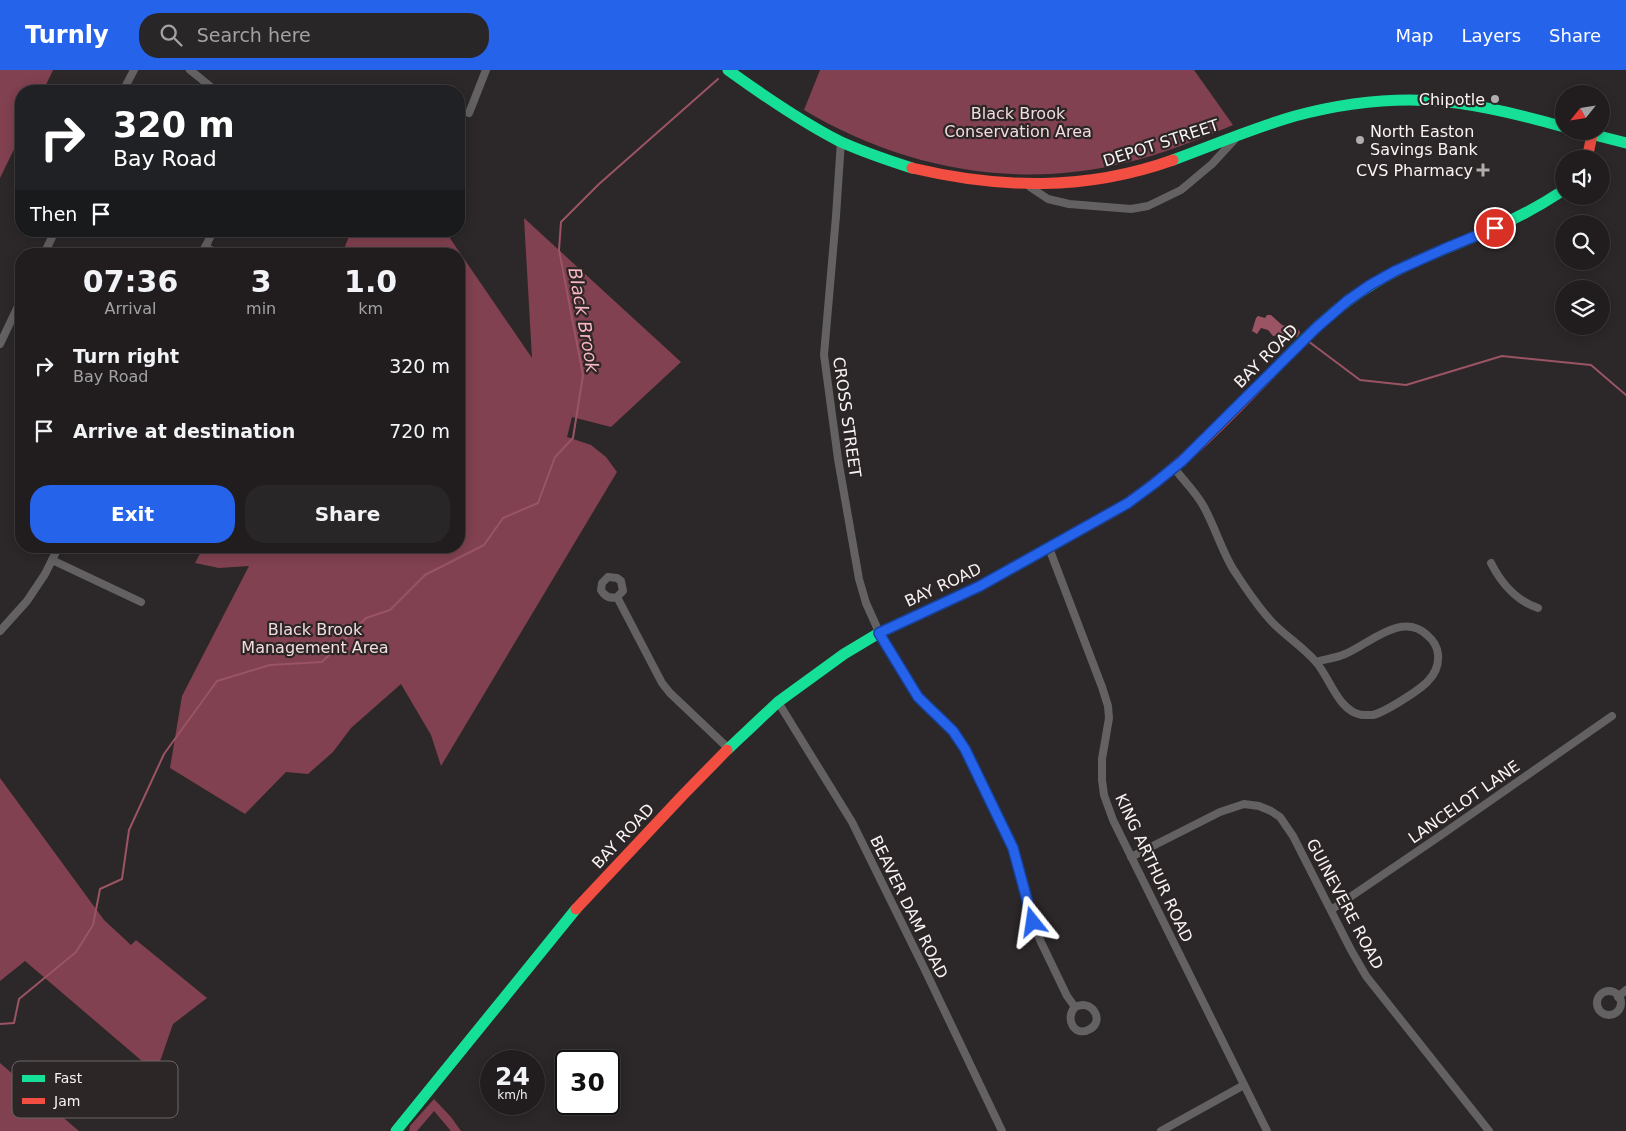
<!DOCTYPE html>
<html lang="en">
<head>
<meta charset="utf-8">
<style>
  body { margin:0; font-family:"DejaVu Sans",sans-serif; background:#292627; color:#f1f3f6; height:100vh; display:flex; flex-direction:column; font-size:19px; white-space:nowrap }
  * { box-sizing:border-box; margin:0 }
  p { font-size:16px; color:#a2a2a4 }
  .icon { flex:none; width:28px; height:28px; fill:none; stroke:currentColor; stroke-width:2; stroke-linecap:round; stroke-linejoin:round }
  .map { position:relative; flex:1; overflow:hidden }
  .details { position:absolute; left:15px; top:178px; width:450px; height:305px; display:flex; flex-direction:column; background:#211d1e; border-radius:20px; box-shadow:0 2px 12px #0003,0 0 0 1px #3e3b3c }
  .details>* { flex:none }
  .hud { position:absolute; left:15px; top:15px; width:450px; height:152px; border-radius:20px; box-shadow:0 2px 12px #0003,0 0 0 1px #3e3b3c; background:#202124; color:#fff; overflow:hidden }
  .needle { width:32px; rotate:240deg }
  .buttons { position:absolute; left:1555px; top:15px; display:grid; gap:10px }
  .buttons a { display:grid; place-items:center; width:55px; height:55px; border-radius:50%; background:#211d1e; box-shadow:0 2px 12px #0003,0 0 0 1px #3e3b3c; font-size:25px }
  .speed { position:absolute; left:480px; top:980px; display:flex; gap:10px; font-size:25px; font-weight:700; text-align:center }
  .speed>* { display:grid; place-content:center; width:65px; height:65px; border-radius:50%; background:#211d1e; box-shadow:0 2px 12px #0003,0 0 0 1px #3e3b3c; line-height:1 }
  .speed small { font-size:12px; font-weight:400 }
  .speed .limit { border:2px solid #111; border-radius:8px; background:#fff; color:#111 }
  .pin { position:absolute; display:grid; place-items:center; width:42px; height:42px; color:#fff; margin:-21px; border:2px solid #fff; border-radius:50%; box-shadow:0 1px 5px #0007 }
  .me { position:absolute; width:55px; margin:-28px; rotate:345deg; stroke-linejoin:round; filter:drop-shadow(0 0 4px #0008) }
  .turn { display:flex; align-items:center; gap:18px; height:105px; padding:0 15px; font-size:22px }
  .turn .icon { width:65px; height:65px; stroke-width:2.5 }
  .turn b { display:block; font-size:35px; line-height:42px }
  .then { display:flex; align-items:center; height:48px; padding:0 15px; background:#0003; gap:10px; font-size:19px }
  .eta { display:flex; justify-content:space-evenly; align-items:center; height:85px; text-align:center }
  .eta b { font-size:30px; font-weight:700; line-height:35px }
  .action { display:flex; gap:10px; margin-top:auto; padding:10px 15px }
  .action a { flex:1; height:58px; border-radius:20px; background:#2563eb; color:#fff; font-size:20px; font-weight:700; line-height:58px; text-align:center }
  .action a+a { background:#292627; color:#f1f3f6 }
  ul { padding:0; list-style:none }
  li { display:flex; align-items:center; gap:15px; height:65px; padding:0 15px }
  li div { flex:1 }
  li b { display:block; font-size:19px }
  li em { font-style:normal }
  header { display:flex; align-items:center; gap:30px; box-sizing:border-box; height:70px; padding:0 25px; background:#2563eb; color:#fff }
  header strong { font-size:24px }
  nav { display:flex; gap:28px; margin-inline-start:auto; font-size:18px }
  .search { width:350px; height:45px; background:#292627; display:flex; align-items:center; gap:12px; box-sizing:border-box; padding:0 18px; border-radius:20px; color:#a2a2a4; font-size:19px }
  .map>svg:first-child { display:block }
</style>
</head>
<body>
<header>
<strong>Turnly</strong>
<div class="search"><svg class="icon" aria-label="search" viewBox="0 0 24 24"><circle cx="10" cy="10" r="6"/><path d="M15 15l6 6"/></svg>Search here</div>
<nav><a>Map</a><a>Layers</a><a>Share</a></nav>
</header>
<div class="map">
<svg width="1626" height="1061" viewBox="0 0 1626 1061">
  <rect width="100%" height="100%" fill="#2c2728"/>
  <g fill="#814150">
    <path d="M0,0H53L43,21H21V65L0,108Z"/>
    <path d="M820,0H1194L1233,55C1198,70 1162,84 1125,93C1015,120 901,98 804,40Z"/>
    <path d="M524,148L681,292L611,357L572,347L567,367L591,375L606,387L617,402L441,696L431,665L401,614L351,658L333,682L308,704L286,702L245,744L170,698L182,626L249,496L219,498L195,493L204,476H459V184H342L351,161H445L532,288Z"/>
    <path d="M0,708L104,850L131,875L136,870L207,928L173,954L156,1003L25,891L0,911Z"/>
    <path d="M0,993L73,1056L79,1061H0Z"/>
    <path d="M434,1029L451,1047L461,1061H451L434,1041L417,1061H409L410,1056Z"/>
  </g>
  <path fill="#9a5464" d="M1258,246L1265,248L1267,245H1271L1282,255L1299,260L1300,263L1297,267L1289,264L1273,266L1268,260L1261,258L1257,264L1252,261L1256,248Z"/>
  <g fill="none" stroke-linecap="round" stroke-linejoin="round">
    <g stroke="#9a5464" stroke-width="2">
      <path d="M1308,271L1360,310L1406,315L1502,286L1591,295L1626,325"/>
      <path d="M0,954L14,953L19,929L76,882L93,855L100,819L122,809L129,760L164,684L217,611L270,595L322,592L366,548L390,540L425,505L484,475L503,448L538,433L555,387L573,368L583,305L559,180L561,152L599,114L718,9"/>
    </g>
    <g stroke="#636161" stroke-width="8">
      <path d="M190,0L216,21"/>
      <path d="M123,21L134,0"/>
      <path d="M469,43L486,0"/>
      <path d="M841,71L836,146L824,285L838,389L859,509L866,533L883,571L914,621L923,633L953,661L965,679L1013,778L1033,852L1040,870L1067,926L1075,937C1064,949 1075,968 1090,959C1105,951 1092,928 1075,937"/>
      <path d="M1030,117L1048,129L1069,134L1131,139L1148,136L1181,120L1212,94L1235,69"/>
      <path d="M205,177L219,184"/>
      <path d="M44,184L55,161"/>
      <path d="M202,184L213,161"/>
      <path d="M0,274L21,230"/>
      <path d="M1174,398C1184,411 1196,422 1204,437C1215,457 1221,479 1233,499C1245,517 1258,538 1274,554C1287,567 1304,578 1316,592C1330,608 1338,641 1362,645C1365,645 1370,645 1373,645C1385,642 1420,620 1428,611C1435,604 1439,595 1438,584C1437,576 1433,570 1427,565C1402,541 1369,574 1345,584C1336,588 1326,589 1316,592"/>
      <path d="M1049,478L1102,617L1108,636L1109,648L1102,689V710L1104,725L1113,750L1267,1061"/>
      <path d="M52,490L141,532"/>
      <path d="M1491,493C1501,513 1517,531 1538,538"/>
      <path d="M617,527C610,529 605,527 601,520L602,513L608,507L617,508L621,511L623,521L617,527L662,613L670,623L729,679"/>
      <path d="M0,561L27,531L45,504L59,476"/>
      <path d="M778,632L852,752L925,900L1002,1061"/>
      <path d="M1131,787L1220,742L1244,734L1259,736L1271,741L1280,747L1293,766L1351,880L1366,906L1489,1061"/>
      <path d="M1331,840L1434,770L1612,646"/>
      <circle cx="1609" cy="933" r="12"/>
      <path d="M1618,927L1626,920"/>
      <path d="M1161,1061L1244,1015"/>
    </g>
    <g stroke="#16e098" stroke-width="11">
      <path d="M728,0C764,26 800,51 839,71C863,82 887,90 912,98"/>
      <path d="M1579,61L1626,73"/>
      <path d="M1173,90C1214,75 1253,58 1295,46C1347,32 1403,26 1457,33C1493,38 1529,47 1564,57"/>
      <path d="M1270,304C1302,271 1333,238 1373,214C1407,193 1446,179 1483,163C1512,151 1538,137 1564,120"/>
      <path d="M727,680L778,632L844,584L879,563L980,516L1066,468"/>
      <path d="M396,1061L576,839"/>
    </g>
    <g stroke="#f24e42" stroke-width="11">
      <path d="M1587,89L1592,65"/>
      <path d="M912,98C1001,119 1086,121 1173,90"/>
      <path d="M1066,468C1086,456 1109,445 1129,432C1181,396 1226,350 1270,304"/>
      <path d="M576,839L683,725L727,680"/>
    </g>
  </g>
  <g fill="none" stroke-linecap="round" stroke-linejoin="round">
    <defs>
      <path id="route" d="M1033,852L1013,778L965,679L953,661L918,627L879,563L980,516L1128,433L1155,413L1182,391L1316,258L1347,231L1370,215L1395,201L1444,179L1495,158"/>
    </defs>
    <use href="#route" stroke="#184099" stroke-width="12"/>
    <use href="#route" stroke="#2563eb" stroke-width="9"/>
  </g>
  <g fill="#b1acad" stroke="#2d2627" stroke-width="2">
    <circle cx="1495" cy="29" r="5"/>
    <circle cx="1360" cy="70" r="5"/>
    <path d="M1480.5 92.5h5v5h5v5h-5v5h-5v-5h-5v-5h5z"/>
  </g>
  <g text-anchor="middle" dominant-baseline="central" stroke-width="4.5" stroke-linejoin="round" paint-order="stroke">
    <g font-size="16" fill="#f8f3f4" stroke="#2d2627" text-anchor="end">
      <text x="1485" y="29">Chipotle</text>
      <text x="1370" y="61" text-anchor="start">North Easton<tspan x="1370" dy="18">Savings Bank</tspan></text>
      <text x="1473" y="100">CVS Pharmacy</text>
    </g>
    <g font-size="16" fill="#f3dbdf" stroke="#2d2627">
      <text x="1018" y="43">Black Brook<tspan x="1018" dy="18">Conservation Area</tspan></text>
      <text x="315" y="559">Black Brook<tspan x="315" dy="18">Management Area</tspan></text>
    </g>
    <g font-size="16" fill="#f8f3f4" stroke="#2d2627">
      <text transform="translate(1161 73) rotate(-18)">DEPOT STREET</text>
      <text transform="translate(1266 286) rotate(-45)">BAY ROAD</text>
      <text transform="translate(847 347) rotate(82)">CROSS STREET</text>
      <text transform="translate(943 515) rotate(-25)">BAY ROAD</text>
      <text transform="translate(1464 732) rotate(-35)">LANCELOT LANE</text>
      <text transform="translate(623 766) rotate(-47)">BAY ROAD</text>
      <text transform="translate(1154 798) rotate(65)">KING ARTHUR ROAD</text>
      <text transform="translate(1345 834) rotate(62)">GUINEVERE ROAD</text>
      <text transform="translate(909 837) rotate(64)">BEAVER DAM ROAD</text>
    </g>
    <g font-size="18" font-style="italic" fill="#fab7c3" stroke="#2d2627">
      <text transform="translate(584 250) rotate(80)">Black Brook</text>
    </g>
  </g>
  <rect x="12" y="991" width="166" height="57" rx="8" fill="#2d2627" stroke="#6a6464" stroke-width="1"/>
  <rect x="22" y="1005" width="23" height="7" fill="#16e098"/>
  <rect x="22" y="1028" width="23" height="6" fill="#f24e42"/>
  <g font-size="14" fill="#f8f3f4">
    <text x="54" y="1013">Fast</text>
    <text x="54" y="1036">Jam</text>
  </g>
</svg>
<div class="buttons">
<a><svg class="needle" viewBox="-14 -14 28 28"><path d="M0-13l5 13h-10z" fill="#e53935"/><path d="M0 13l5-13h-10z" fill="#a2a2a4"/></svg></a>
<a><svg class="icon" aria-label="sound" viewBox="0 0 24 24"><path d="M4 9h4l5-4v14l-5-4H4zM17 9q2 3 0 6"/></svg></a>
<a><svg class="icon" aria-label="search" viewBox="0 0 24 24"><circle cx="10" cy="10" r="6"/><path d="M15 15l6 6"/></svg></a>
<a><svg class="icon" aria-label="layers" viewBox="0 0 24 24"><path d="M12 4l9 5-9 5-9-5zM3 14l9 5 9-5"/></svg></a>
</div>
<div class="speed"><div>24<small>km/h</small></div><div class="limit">30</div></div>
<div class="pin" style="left:1495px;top:158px;background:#d93025"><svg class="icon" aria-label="arrive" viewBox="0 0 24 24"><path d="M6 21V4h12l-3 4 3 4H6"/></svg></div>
<svg class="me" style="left:1033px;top:852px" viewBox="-20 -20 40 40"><path d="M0-17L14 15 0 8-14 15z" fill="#2563eb" stroke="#fff" stroke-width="4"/></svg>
<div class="hud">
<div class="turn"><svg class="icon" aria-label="right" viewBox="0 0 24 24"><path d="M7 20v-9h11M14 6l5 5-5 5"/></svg><div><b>320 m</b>Bay Road</div></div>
<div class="then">Then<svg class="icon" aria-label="arrive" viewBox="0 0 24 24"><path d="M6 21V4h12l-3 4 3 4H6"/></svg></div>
</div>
<section class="details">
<div class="eta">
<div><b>07:36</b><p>Arrival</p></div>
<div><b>3</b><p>min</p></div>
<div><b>1.0</b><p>km</p></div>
</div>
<ul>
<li><svg class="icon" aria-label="right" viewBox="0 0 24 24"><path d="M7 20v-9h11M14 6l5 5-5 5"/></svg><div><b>Turn right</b><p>Bay Road</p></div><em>320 m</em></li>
<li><svg class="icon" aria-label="arrive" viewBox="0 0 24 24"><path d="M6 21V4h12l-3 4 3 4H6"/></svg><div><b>Arrive at destination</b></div><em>720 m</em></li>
</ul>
<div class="action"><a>Exit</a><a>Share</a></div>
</section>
</div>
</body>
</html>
